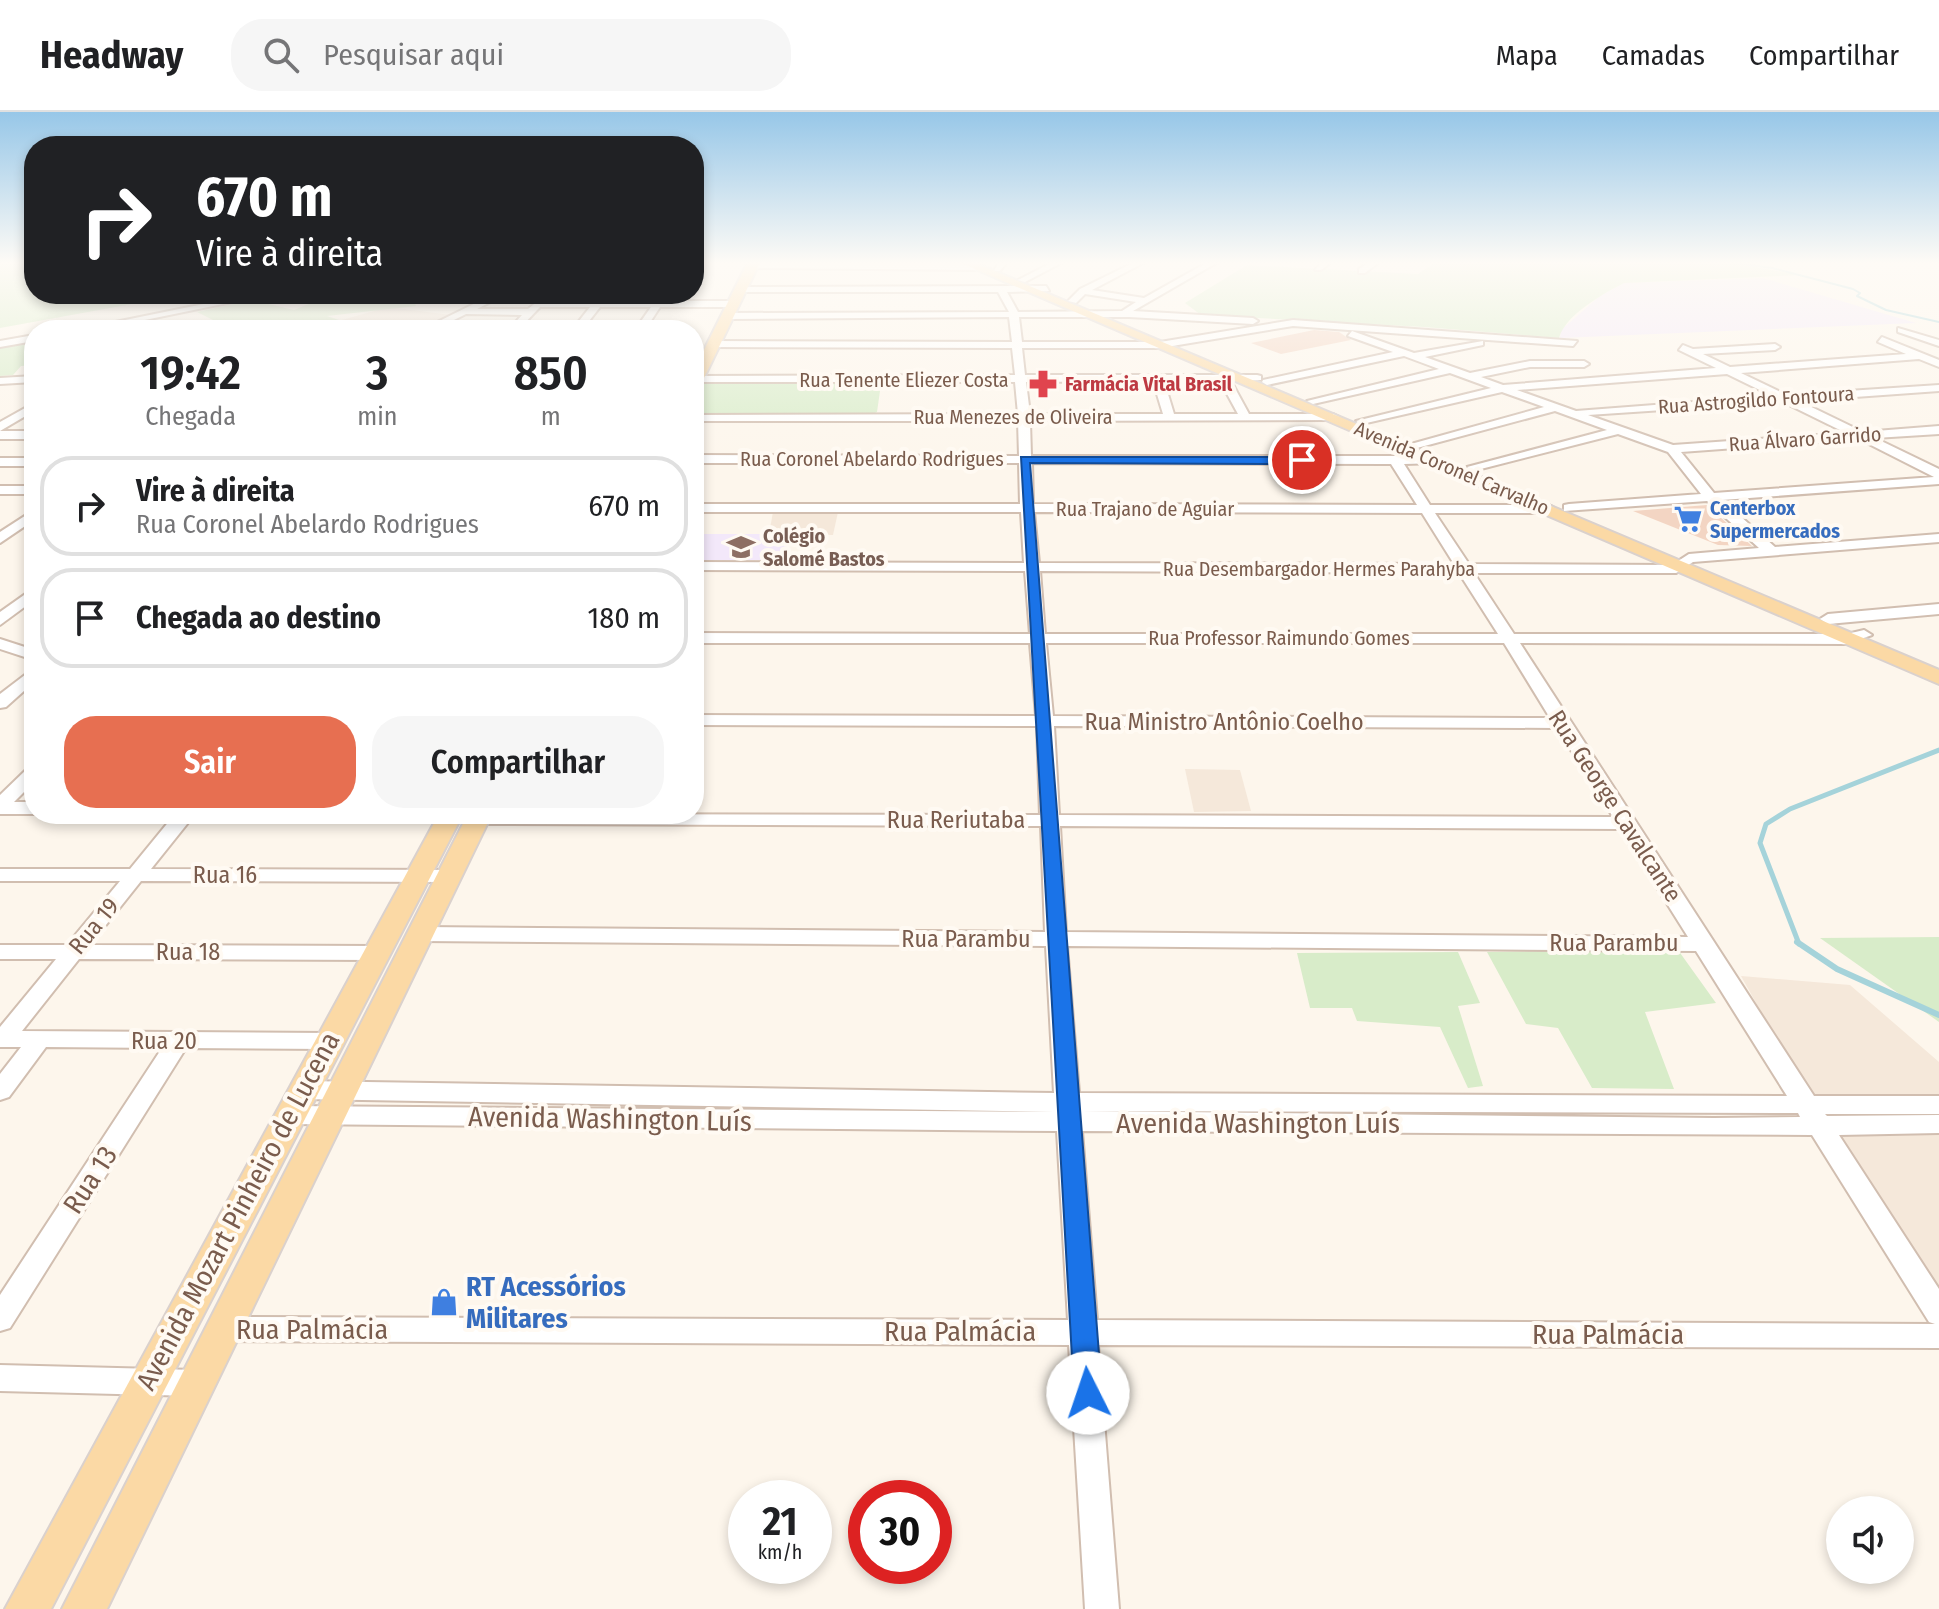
<!DOCTYPE html>
<html lang="pt">
<head>
<meta charset="utf-8">
<style>
  body { margin:0; font-family:"Fira Sans Condensed",sans-serif; background:#f6f6f6; color:#202124; height:100vh; display:flex; flex-direction:column; font-size:30px; white-space:nowrap }
  * { box-sizing:border-box; margin:0 }
  p { font-size:26px; color:#757577 }
  .icon { flex:none; width:44px; height:44px; fill:none; stroke:currentColor; stroke-width:2; stroke-linecap:round; stroke-linejoin:round }
  .map { position:relative; flex:1; overflow:hidden }
  .drawer { position:absolute; left:24px; top:208px; width:680px; height:504px; display:flex; flex-direction:column; background:#fff; border-radius:32px; box-shadow:0 4px 12px #0003 }
  .drawer>* { flex:none }
  .hud { position:absolute; left:24px; top:24px; width:680px; height:168px; border-radius:32px; box-shadow:0 4px 12px #0003; background:#202124; color:#fff; overflow:hidden }
  .controls { position:absolute; left:1826px; top:1384px; display:grid; gap:16px }
  .controls a { display:grid; place-items:center; width:88px; height:88px; border-radius:50%; background:#fff; box-shadow:0 4px 12px #0003; font-size:40px }
  .speed { position:absolute; left:728px; top:1368px; display:flex; gap:16px; font-size:40px; font-weight:700; text-align:center }
  .speed>* { display:grid; place-content:center; width:104px; height:104px; border-radius:50%; background:#fff; box-shadow:0 4px 12px #0003; line-height:1 }
  .speed small { font-size:20px; font-weight:400 }
  .speed .limit { border:12px solid #d22; background:#fff; color:#111 }
  .pin { position:absolute; display:grid; place-items:center; width:68px; height:68px; color:#fff; margin:-34px; border:4px solid #fff; border-radius:50%; box-shadow:0 2px 8px #0007 }
  .me { position:absolute; width:88px; margin:-44px; rotate:356deg; stroke-linejoin:round; filter:drop-shadow(0 0 6px #0008) }
  .turn { display:flex; align-items:center; gap:28px; height:168px; padding:0 40px; font-size:36px }
  .turn .icon { width:104px; height:104px; stroke-width:2.5 }
  .turn b { display:block; font-size:56px; line-height:68px }
  .eta { display:flex; justify-content:space-evenly; align-items:center; height:136px; text-align:center }
  .eta b { font-size:48px; font-weight:600; line-height:56px }
  .button { display:flex; gap:16px; margin-top:auto; padding:16px 40px }
  .button a { flex:1; height:92px; border-radius:32px; background:#e76f51; color:#fff; font-size:32px; font-weight:600; line-height:92px; text-align:center }
  .button a+a { background:#f6f6f6; color:#202124 }
  ul { padding:0; list-style:none }
  li { display:flex; align-items:center; gap:24px; height:100px; margin:0 16px 12px; padding:0 24px; border:4px solid #e0e0e0; border-radius:32px }
  li div { flex:1 }
  li b { display:block; font-size:30px }
  li em { font-style:normal }
  header { display:flex; align-items:center; gap:48px; box-sizing:border-box; height:112px; padding:0 40px; background:#fff; border-bottom:2px solid #e0e0e0 }
  header strong { font-size:38px }
  nav { display:flex; gap:44px; margin-inline-start:auto; font-size:28px }
  .search { width:560px; height:72px; background:#f6f6f6; display:flex; align-items:center; gap:20px; box-sizing:border-box; padding:0 28px; border-radius:32px; color:#757577; font-size:30px }
  .map>svg:first-child { display:block }
</style>
</head>
<body>
<header>
<strong>Headway</strong>
<div class="search"><svg class="icon" aria-label="search" viewBox="0 0 24 24"><circle cx="10" cy="10" r="6"/><path d="M15 15l6 6"/></svg>Pesquisar aqui</div>
<nav><a>Mapa</a><a>Camadas</a><a>Compartilhar</a></nav>
</header>
<div class="map">
<svg width="1939" height="1497" viewBox="0 0 1939 1497">
  <rect width="100%" height="100%" fill="#fdf6ec"/>
  <g fill="#f5e8da">
    <path d="M388,195L451,203L418,218H384L342,208Z"/>
    <path d="M773,400H838L833,423L769,422Z"/>
    <path d="M1185,657L1240,658L1251,699L1194,700Z"/>
    <path d="M1741,864L1850,873L1939,950V1191L1804,1013L1812,991Z"/>
  </g>
  <g fill="#f3e8fa">
    <path d="M1763,166L1916,211L1560,226L1561,218L1600,184L1624,171Z"/>
    <path d="M694,422H793L782,448H694Z"/>
  </g>
  <g fill="#d8ecc9">
    <path d="M0,150H34V182H187L0,216Z"/>
    <path d="M1436,150H1727L1800,163L1624,171C1603,182 1566,202 1559,226L1424,215L1201,203L1185,191L1247,153L1418,162Z"/>
    <path d="M293,182H465L414,189L416,194L327,204L339,208L310,218H184L217,210L197,200L251,188L294,198L326,185Z"/>
    <path d="M34,227V253L21,254L13,263L0,264V233Z"/>
    <path d="M704,270H876L881,272L877,300L871,303H694L697,272Z"/>
    <path d="M1939,825V910L1820,826Z"/>
    <path d="M1678,838L1716,891L1645,900L1674,977L1592,976L1558,916L1526,912L1487,840Z"/>
    <path d="M1458,840L1480,891L1458,894L1483,974L1468,976L1440,915L1357,909L1352,896H1310L1297,841Z"/>
  </g>
  <g fill="none" stroke-linecap="round" stroke-linejoin="round">
    <path stroke="#a5d3da" stroke-width="2" d="M1727,150L1772,156L1853,177L1860,181L1857,184L1886,198L1939,210"/>
    <path stroke="#a5d3da" stroke-width="5" d="M1799,832L1760,731L1766,712L1790,697L1939,638"/>
    <path stroke="#a5d3da" stroke-width="6" d="M1797,830L1837,857L1939,903"/>
  </g>
  <g fill="#f3d5c3">
    <path d="M1314,218L1339,220L1351,228L1281,242L1251,231Z"/>
    <path d="M1707,393L1752,434L1718,433L1633,399Z"/>
  </g>
  <g fill="none" stroke-linecap="round" stroke-linejoin="round">
    <defs>
      <g id="minor">
        <path d="M999,150H1007L1000,159H994Z"/>
        <path d="M1053,150H1063L1025,170L1018,168Z"/>
        <path d="M1135,150H1145L1092,178L1144,186L1208,150H1218L1133,199L1253,206L1258,209L1253,212L1129,205H1019L1022,230H1160L1293,208L1577,229L1573,234L1293,214L1160,236H1022L1025,263H1257L1261,264V268L1231,269L1249,302H1333L1339,305L1333,308L1030,309L1031,344H1433L1439,348L1437,351L1404,352L1430,393H1549L1556,397L1549,401H1435L1469,452L1672,453L1689,442L1759,436L1707,389L1564,399V393L1569,392L1701,382L1668,340L1618,322L1473,359L1467,355L1607,318L1555,299L1417,336L1411,332L1544,295L1502,280L1362,312L1356,309L1491,276L1450,261L1313,292L1307,289L1439,257L1404,244L1267,273L1262,270L1263,268L1393,240L1348,224L1352,219L1414,241L1483,229V233L1425,245L1470,261L1530,249H1584L1589,252L1584,255H1530L1481,265L1503,273L1716,256L1679,238L1683,233L1693,237L1775,232L1780,235L1775,238L1703,242L1730,255L1906,242L1878,230L1882,225L1939,248V255L1919,247L1741,261L1787,283L1939,273V279L1799,289L1863,320L1939,314V322L1875,326L1939,357V372L1722,388L1775,435L1939,422V430L1693,450L1676,461H1474L1514,522H1847L1864,518L1872,523L1847,532L1520,531L1814,984H1939V1002H1825L1827,1004L1939,1003V1021L1839,1023L1939,1177V1236L1098,1233L1119,1497H1085L1069,1233L221,1229L211,1226L207,1217L211,1208L221,1205L1068,1208L1057,1019L290,1012L281,1009L278,1003L281,997L290,994L1055,1000L303,987L294,984L291,978L294,972L303,969L1054,981L1046,834L421,829L410,822L421,815L1045,820L1041,714L478,712L468,706L471,702L1040,703L1037,614L694,613V603L1036,604L1030,531H694V521L1030,522L1025,459L694,458V450L1024,451L1021,400H694V392H1020L1019,351H694V343L1019,344L1018,309H694V303L1018,302L1015,270H694V264L1015,263L1012,236L714,235L709,232L714,229L1012,230L1009,205L727,207L722,204L727,201L1009,200L998,180H737L740,175L1046,174L1049,179L1007,180L1018,200L1122,199L1136,190L1085,182L1076,191L1068,189L1080,177ZM1727,262L1772,284L1576,299L1517,278ZM1153,269L1163,302H1030L1026,270ZM1164,269H1220L1238,302H1174ZM1783,290L1846,321L1673,333L1588,303ZM1859,327L1934,365L1714,381L1681,340ZM1032,351L1391,352L1417,393L1033,392ZM1034,400L1422,401L1454,452L1039,451ZM1040,459L1459,461L1498,522H1045ZM1046,531H1504L1550,606L1053,604ZM1054,614L1557,616L1613,705L1059,703ZM1060,714L1620,717L1688,825L1066,820ZM1067,834L1696,839L1787,984L1079,981ZM1080,999L1798,1001L1800,1005L1714,1006ZM1082,1019L1812,1023L1929,1210L1935,1212L1097,1208Z"/>
        <path d="M1322,150H1332L1321,158H1315Z"/>
        <path d="M1370,150H1379L1365,161H1359V157Z"/>
        <path d="M752,151L975,152L979,155L975,158L749,156Z"/>
        <path d="M253,182H272L96,218H76Z"/>
        <path d="M494,182H506L477,197H528L538,189H595L603,182L608,185L605,189H655L662,182L667,185L664,189H733L738,192L733,195H660L645,218H635L651,195H600L582,218H572L590,195H540L518,218H508L522,203L466,202L434,218H421Z"/>
        <path d="M1898,216L1939,228V234L1898,220Z"/>
        <path d="M34,223V229L0,235V229Z"/>
        <path d="M34,264V270L0,272V266Z"/>
        <path d="M34,291V299L0,319V310Z"/>
        <rect x="0" y="319" width="34" height="8"/>
        <rect x="0" y="346" width="34" height="8"/>
        <rect x="0" y="374" width="34" height="8"/>
        <path d="M34,398V408L0,431V420Z"/>
        <path d="M34,476V488L0,513V500Z"/>
        <path d="M1939,492V502L1828,512L1820,507L1828,502Z"/>
        <path d="M0,527L34,538V548L0,537Z"/>
        <path d="M34,556V570L6,595L0,596V582Z"/>
        <path d="M34,655V670L14,690H34V702H0V683L28,656Z"/>
        <path d="M175,702H195L151,757L449,758L459,764L449,770L141,769L90,833L376,834L387,841L376,848L79,847L22,919L328,921L336,923L340,929L336,935L328,937L186,936L10,1216L0,1219V1183L162,936L46,935L9,985L0,988V962L21,935H0V915L56,847H0V833H67L120,769H0V757H130Z"/>
        <path d="M0,1253L195,1258L206,1262L210,1271L206,1280L195,1284L0,1279Z"/>
      </g>
      <g id="major">
        <path d="M748,150H760L701,272L694,276V258Z"/>
        <path d="M959,150H973L1939,558V572Z"/>
        <path d="M439,702H463L51,1497H5Z"/>
        <path d="M468,702H492L107,1497H62Z"/>
      </g>
    </defs>
    <use href="#minor" stroke="#d1beb0" stroke-width="4"/>
    <use href="#major" stroke="#dad1cd" stroke-width="4"/>
    <use href="#minor" fill="#fff" fill-rule="evenodd"/>
    <use href="#major" fill="#fbd9a5" fill-rule="evenodd"/>
  </g>
  <linearGradient id="sky" x2="0" y2="1"><stop stop-color="#97c7e8"/><stop offset="0.42" stop-color="#fefbf6"/><stop offset="1" stop-color="#fefbf6" stop-opacity="0"/></linearGradient>
  <rect width="1939" height="359" fill="url(#sky)"/>
  <path fill="#1a73e8" stroke="#114b97" stroke-width="2" d="M1021,345H1302L1308,348L1302,352L1030,351L1102,1281L1098,1290L1088,1294L1078,1290L1074,1281Z"/>
  <defs>
    <symbol id="pharmacy-bare" viewBox="-9 -9 18 18"><path d="M-2-6h4v4h4v4h-4v4h-4v-4h-4v-4h4Z" fill="#e0444e" stroke="#fffaf3" stroke-width="2.5" paint-order="stroke"/></symbol>
    <symbol id="supermarket-bare" viewBox="-9 -9 18 18"><path d="M-6-5.5h2.5l.6 2H6L4.5 2H-2.5L-4.4-4H-6ZM-1.5 3.2a1.3 1.3 0 1 0 .1 0ZM3 3.2a1.3 1.3 0 1 0 .1 0Z" fill="#3f7fe0" stroke="#fffaf3" stroke-width="2.5" paint-order="stroke"/></symbol>
    <symbol id="school-bare" viewBox="-9 -9 18 18"><path d="M0-5L7-2L0 1L-7-2ZM-4 1L0 2.5L4 1V4Q0 6-4 4Z" fill="#8d6e63" stroke="#fffaf3" stroke-width="2.5" paint-order="stroke"/></symbol>
    <symbol id="shop-bare" viewBox="-9 -9 18 18"><path d="M-5-2.5h2.3a2.7 3.5 0 0 1 5.4 0H5L5.5 6h-11ZM-1.5-2.5h3a1.5 2.3 0 0 0-3 0Z" fill="#3f7fe0" stroke="#fffaf3" stroke-width="2.5" paint-order="stroke"/></symbol>
  </defs>
  <g fill-rule="evenodd">
    <use href="#pharmacy-bare" x="1023" y="252" width="40" height="40"/>
    <use href="#supermarket-bare" x="1668" y="387" width="40" height="40"/>
    <use href="#school-bare" x="721" y="415" width="40" height="40"/>
    <use href="#shop-bare" x="424" y="1170" width="40" height="40"/>
  </g>
  <g text-anchor="middle" dominant-baseline="central" stroke-width="8" stroke-linejoin="round" paint-order="stroke">
    <g font-size="20" fill="#7a5c4d" stroke="#fffaf3">
      <text x="904" y="268">Rua Tenente Eliezer Costa</text>
      <text transform="translate(1756 288) rotate(-4)">Rua Astrogildo Fontoura</text>
      <text x="1013" y="305">Rua Menezes de Oliveira</text>
      <text transform="translate(1805 327) rotate(-4)">Rua Álvaro Garrido</text>
      <text x="872" y="347">Rua Coronel Abelardo Rodrigues</text>
      <text transform="translate(1452 356) rotate(23)">Avenida Coronel Carvalho</text>
      <text x="1145" y="397">Rua Trajano de Aguiar</text>
      <text x="1319" y="457">Rua Desembargador Hermes Parahyba</text>
      <text x="1279" y="526">Rua Professor Raimundo Gomes</text>
    </g>
    <g font-size="20" font-weight="bold" fill="#be3a42" stroke="#fffaf3" text-anchor="start">
      <text x="1065" y="272">Farmácia Vital Brasil</text>
    </g>
    <g font-size="20" font-weight="bold" fill="#366cbe" stroke="#fffaf3" text-anchor="start">
      <text x="1710" y="396">Centerbox<tspan x="1710" dy="23">Supermercados</tspan></text>
    </g>
    <g font-size="20" font-weight="bold" fill="#785e54" stroke="#fffaf3" text-anchor="start">
      <text x="763" y="424">Colégio<tspan x="763" dy="23">Salomé Bastos</tspan></text>
    </g>
    <g font-size="24" fill="#7a5c4d" stroke="#fffaf3">
      <text x="1224" y="610">Rua Ministro Antônio Coelho</text>
      <text transform="translate(1615 694) rotate(57)">Rua George Cavalcante</text>
      <text x="956" y="708">Rua Reriutaba</text>
      <text x="225" y="763">Rua 16</text>
      <text transform="translate(94 814) rotate(-51)">Rua 19</text>
      <text x="966" y="827">Rua Parambu</text>
      <text x="1614" y="831">Rua Parambu</text>
      <text x="188" y="840">Rua 18</text>
      <text x="164" y="929">Rua 20</text>
    </g>
    <g font-size="28" fill="#7a5c4d" stroke="#fffaf3">
      <text transform="translate(610 1007) rotate(1)">Avenida Washington Luís</text>
      <text x="1258" y="1011">Avenida Washington Luís</text>
      <text transform="translate(90 1068) rotate(-57)">Rua 13</text>
      <text transform="translate(238 1099) rotate(-62)">Avenida Mozart Pinheiro de Lucena</text>
      <text x="312" y="1217">Rua Palmácia</text>
      <text x="960" y="1219">Rua Palmácia</text>
      <text x="1608" y="1222">Rua Palmácia</text>
    </g>
    <g font-size="28" font-weight="bold" fill="#366cbe" stroke="#fffaf3" text-anchor="start">
      <text x="466" y="1174">RT Acessórios<tspan x="466" dy="32">Militares</tspan></text>
    </g>
  </g>
</svg>
<div class="controls">
<a><svg class="icon" aria-label="sound" viewBox="0 0 24 24"><path d="M4 9h4l5-4v14l-5-4H4zM17 9q2 3 0 6"/></svg></a>
</div>
<div class="speed"><div>21<small>km/h</small></div><div class="limit">30</div></div>
<div class="pin" style="left:1302px;top:348px;background:#d93025"><svg class="icon" aria-label="arrive" viewBox="0 0 24 24"><path d="M6 21V4h12l-3 4 3 4H6"/></svg></div>
<svg class="me" style="left:1088px;top:1281px" viewBox="-20 -20 40 40"><circle r="19" fill="#fff"/><path d="M0-13L10 11 0 6-10 11z" fill="#1a73e8"/></svg>
<div class="hud">
<div class="turn"><svg class="icon" aria-label="right" viewBox="0 0 24 24"><path d="M7 20v-9h11M14 6l5 5-5 5"/></svg><div><b>670 m</b>Vire à direita</div></div>
</div>
<section class="drawer">
<div class="eta">
<div><b>19:42</b><p>Chegada</p></div>
<div><b>3</b><p>min</p></div>
<div><b>850</b><p>m</p></div>
</div>
<ul>
<li><svg class="icon" aria-label="right" viewBox="0 0 24 24"><path d="M7 20v-9h11M14 6l5 5-5 5"/></svg><div><b>Vire à direita</b><p>Rua Coronel Abelardo Rodrigues</p></div><em>670 m</em></li>
<li><svg class="icon" aria-label="arrive" viewBox="0 0 24 24"><path d="M6 21V4h12l-3 4 3 4H6"/></svg><div><b>Chegada ao destino</b></div><em>180 m</em></li>
</ul>
<div class="button"><a>Sair</a><a>Compartilhar</a></div>
</section>
</div>
</body>
</html>
